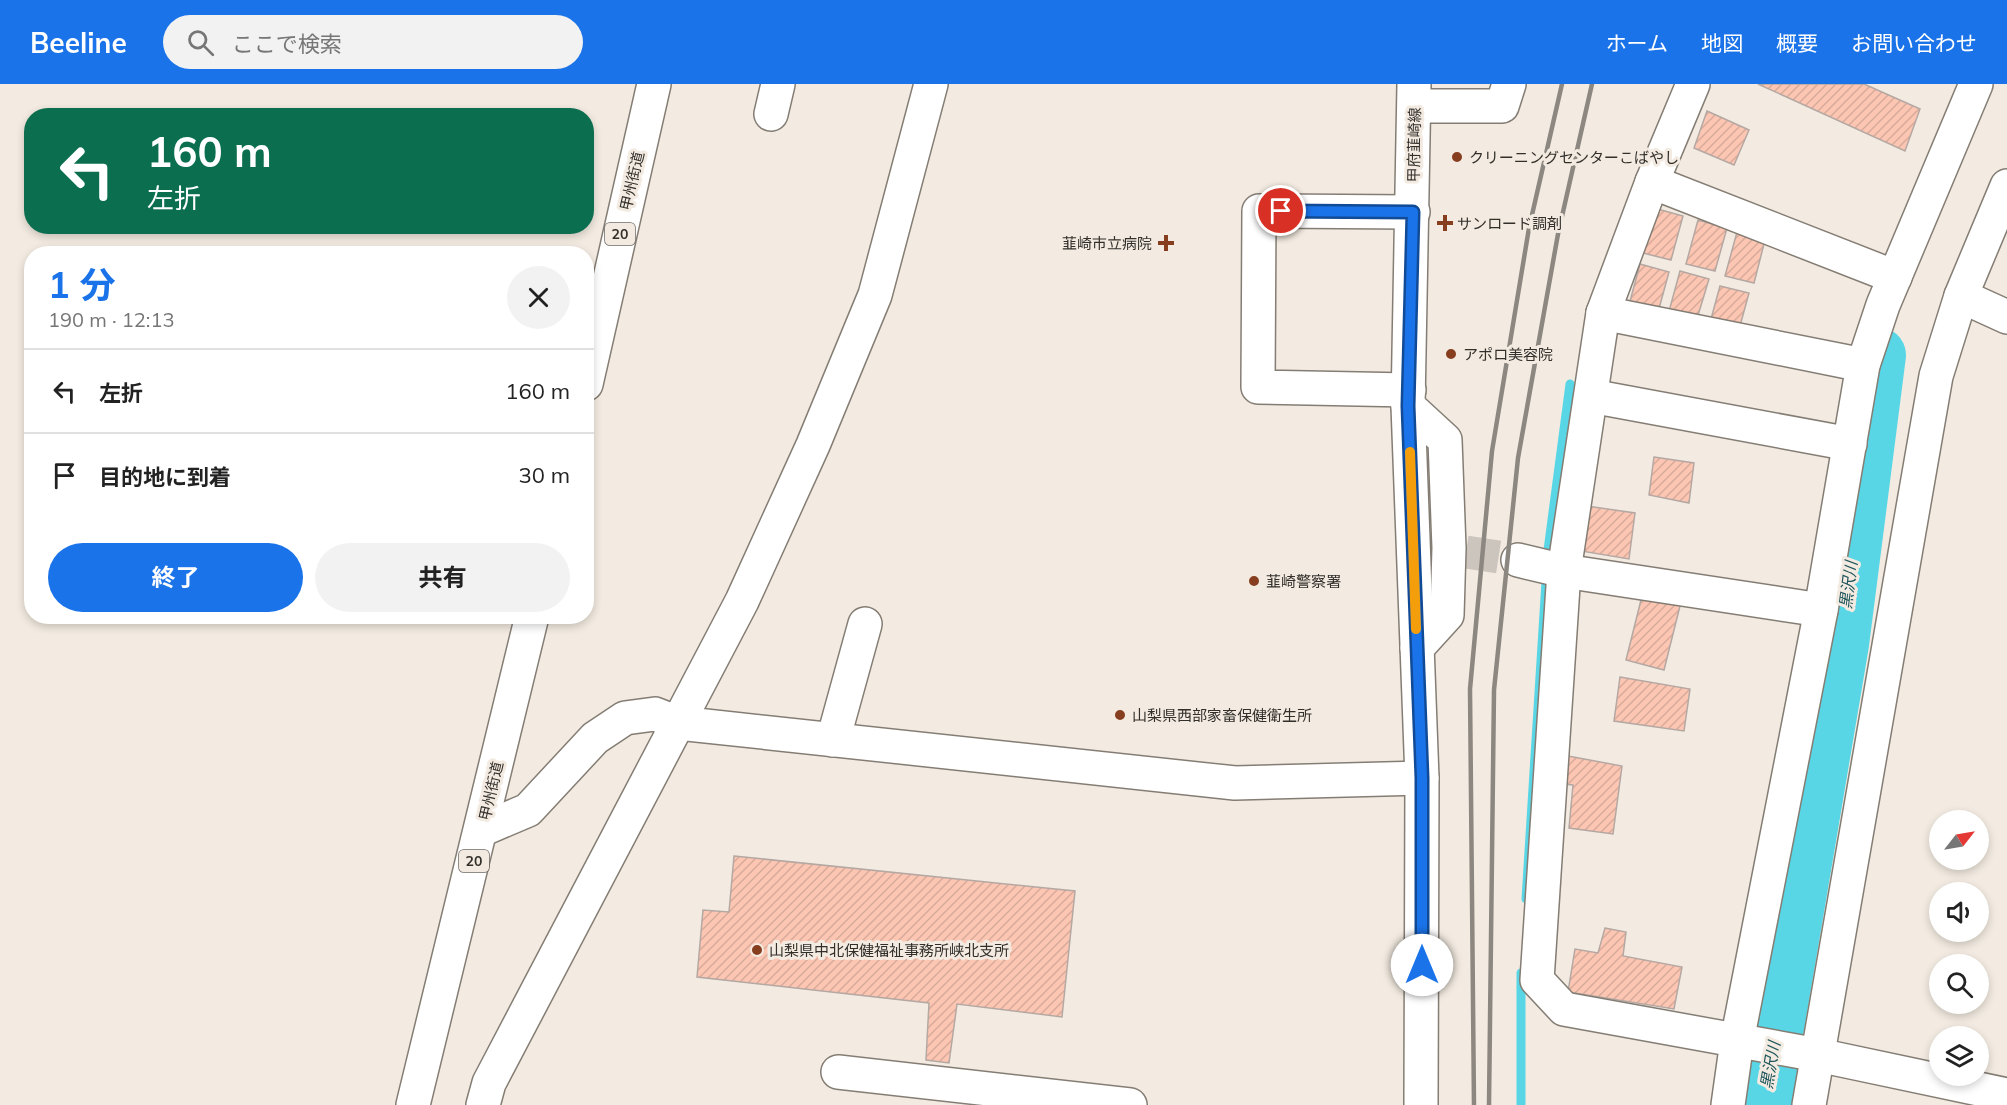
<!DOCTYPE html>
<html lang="ja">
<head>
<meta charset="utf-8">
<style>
  body { margin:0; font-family:Mulish,"Noto Sans JP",sans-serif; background:#f2f2f2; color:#222; height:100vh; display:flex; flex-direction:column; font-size:22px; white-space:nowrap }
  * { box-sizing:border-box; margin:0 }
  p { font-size:20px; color:#767676 }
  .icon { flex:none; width:33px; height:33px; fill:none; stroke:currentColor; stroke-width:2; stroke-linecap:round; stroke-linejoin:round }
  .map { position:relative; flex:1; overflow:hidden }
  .details { position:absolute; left:24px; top:162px; width:570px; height:378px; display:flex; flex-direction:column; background:#fff; border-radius:24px; box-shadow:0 3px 9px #0003 }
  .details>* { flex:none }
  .banner { position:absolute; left:24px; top:24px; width:570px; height:126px; border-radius:24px; box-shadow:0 3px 9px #0003; background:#0b6e4f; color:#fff; overflow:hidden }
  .needle { width:39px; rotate:59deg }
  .controls { position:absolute; left:1929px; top:726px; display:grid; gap:12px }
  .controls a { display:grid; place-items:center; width:60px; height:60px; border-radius:50%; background:#fff; box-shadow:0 3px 9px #0003; font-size:30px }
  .pin { position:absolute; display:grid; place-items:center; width:51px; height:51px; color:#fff; margin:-26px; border:3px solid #fff; border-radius:50%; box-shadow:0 2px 6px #0007 }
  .me { position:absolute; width:66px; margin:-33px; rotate:0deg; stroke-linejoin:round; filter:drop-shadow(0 0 4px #0008) }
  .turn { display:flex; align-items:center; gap:21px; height:126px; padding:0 24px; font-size:27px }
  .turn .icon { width:78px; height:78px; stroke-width:2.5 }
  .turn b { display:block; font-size:42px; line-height:51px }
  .round { display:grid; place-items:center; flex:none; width:63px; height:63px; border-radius:32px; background:#f2f2f2 }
  .head { display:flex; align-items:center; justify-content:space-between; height:102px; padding:0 24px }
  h1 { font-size:36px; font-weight:700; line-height:45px; color:#1a73e8 }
  .action { display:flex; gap:12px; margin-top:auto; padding:12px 24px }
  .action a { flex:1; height:69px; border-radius:36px; background:#1a73e8; color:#fff; font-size:24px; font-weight:700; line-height:69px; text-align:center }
  .action a+a { background:#f2f2f2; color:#222 }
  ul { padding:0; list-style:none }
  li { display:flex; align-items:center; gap:18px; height:84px; padding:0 24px; border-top:2px solid #e0e0e0 }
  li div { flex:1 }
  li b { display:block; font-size:22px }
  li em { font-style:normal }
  header { display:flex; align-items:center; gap:36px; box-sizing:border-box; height:84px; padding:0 30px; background:#1a73e8; color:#fff }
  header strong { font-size:28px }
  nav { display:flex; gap:33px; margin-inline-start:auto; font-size:21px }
  .search { width:420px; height:54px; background:#f2f2f2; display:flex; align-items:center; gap:15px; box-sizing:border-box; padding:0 21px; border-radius:33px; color:#767676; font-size:22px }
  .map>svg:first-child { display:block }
</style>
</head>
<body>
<header>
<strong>Beeline</strong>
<div class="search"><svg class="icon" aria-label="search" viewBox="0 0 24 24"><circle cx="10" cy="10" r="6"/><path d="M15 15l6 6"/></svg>ここで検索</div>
<nav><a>ホーム</a><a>地図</a><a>概要</a><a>お問い合わせ</a></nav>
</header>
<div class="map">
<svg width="2007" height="1021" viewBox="0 0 2007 1021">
  <defs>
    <pattern id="building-hatch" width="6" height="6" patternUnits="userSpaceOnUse" patternTransform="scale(1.5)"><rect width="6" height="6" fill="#fcc6b3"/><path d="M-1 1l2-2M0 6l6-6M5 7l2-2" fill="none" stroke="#d8aa9a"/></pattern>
  </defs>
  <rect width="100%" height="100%" fill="#f3ebe1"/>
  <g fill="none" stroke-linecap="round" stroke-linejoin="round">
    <g stroke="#58d6e6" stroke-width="9">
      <path d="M1526,815L1548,466L1570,300"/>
      <path d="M1521,1021V889"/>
    </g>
    <path stroke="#58d6e6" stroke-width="56" d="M1763,1021L1841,560L1878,271"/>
  </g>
  <g fill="url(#building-hatch)" stroke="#b5a8a3" stroke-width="1.5">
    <path d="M1758,0H1864L1920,25L1905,67Z"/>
    <path d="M1707,27L1749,46L1734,81L1694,64Z"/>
    <path d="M1654,124L1683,132L1671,176L1643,169Z"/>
    <path d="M1698,136L1727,144L1715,187L1686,180Z"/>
    <path d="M1737,148L1765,156L1754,199L1725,192Z"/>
    <path d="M1640,180L1669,188L1657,232L1628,225Z"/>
    <path d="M1680,187L1709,195L1696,238L1668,231Z"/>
    <path d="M1720,202L1749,209L1737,253L1708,246Z"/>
    <path d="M1654,373L1694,379L1689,419L1649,411Z"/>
    <path d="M1580,421L1635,429L1629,475L1575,466Z"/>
    <path d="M1643,508L1681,518L1664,586L1626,576Z"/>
    <path d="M1620,593L1690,605L1684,647L1614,637Z"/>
    <path d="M1568,672L1622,682L1613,750L1569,744L1573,701L1563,700Z"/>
    <path d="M734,772L1075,807L1062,933L957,920L949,979L926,976L929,919L697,893L703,826L729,828Z"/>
    <path d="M1605,844L1626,848L1623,872L1682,883L1674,925L1568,908L1575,865L1598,869Z"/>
  </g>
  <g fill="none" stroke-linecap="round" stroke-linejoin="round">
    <path stroke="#ccc5bd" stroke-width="33" stroke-dasharray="33 16" stroke-linecap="butt" d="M1466,468L1518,476"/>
    <defs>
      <g id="minor">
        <path d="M1693,0L1652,98L1603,229L1564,487L1537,896L1564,925L1818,971L2007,1011"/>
        <path d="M1415,22H1502L1509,0"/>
        <path d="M771,30L778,0"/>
        <path d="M1652,98L1895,193"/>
        <path d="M1961,212L2007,233"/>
        <path d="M1603,229L1863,281"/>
        <path d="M1409,306L1258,303L1259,127L1413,128"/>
        <path d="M1591,312L1850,360"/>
        <path d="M1408,322L1445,356L1449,464L1447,531L1417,564"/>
        <path d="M1518,476L1564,487L1821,526"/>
        <path d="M833,656L865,540"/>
        <path d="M481,746L528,726L595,654L625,634L655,630L678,639L1235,699L1422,694"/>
        <path d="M838,988L1130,1021"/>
        <path d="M483,1021L489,999L742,517L813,361L875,211L931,0"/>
        <path d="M1728,1021L1737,957L1821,526L1863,281L1883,221L1976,0"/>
        <path d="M1809,1021L1936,292L1961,212L2007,102"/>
      </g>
      <path id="major" d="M1414,0L1408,322L1422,694L1421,1021"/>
      <g id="highway">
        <path d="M586,300L654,0"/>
        <path d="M413,1021L532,532"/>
      </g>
    </defs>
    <use href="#minor" stroke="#847d74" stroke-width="36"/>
    <use href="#major" stroke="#847d74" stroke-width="36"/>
    <use href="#highway" stroke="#847d74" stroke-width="36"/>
    <use href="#minor" stroke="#fff" stroke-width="33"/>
    <use href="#major" stroke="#fff" stroke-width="33"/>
    <use href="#highway" stroke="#fff" stroke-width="33"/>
    <g stroke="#8c8780" stroke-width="4.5">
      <path d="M1474,1021L1470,605L1492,367L1529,144L1562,0"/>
      <path d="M1489,1021L1494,606L1518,374L1558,150L1592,0"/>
    </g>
  </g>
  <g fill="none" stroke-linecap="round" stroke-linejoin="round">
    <defs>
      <path id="route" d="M1281,127L1413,128L1408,322L1422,694V881"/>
    </defs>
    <use href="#route" stroke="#114b97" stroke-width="15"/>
    <use href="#route" stroke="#1a73e8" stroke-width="10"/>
    <path stroke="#f59e0b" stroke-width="10" d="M1410,368L1416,545"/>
  </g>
  <g fill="#863e1e" stroke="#f3ebe1" stroke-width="2">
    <circle cx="1457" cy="73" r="6"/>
    <path d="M1442 130h6v6h6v6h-6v6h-6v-6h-6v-6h6z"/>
    <path d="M1163 150h6v6h6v6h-6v6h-6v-6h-6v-6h6z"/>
    <circle cx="1451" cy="270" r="6"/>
    <circle cx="1254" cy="497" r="6"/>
    <circle cx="1120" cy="631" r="6"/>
    <circle cx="757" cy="866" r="6"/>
  </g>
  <g text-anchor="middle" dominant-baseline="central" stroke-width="6" stroke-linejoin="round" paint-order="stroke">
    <g fill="#f3ebe1" stroke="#6c6762" stroke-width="1.5">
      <rect x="605" y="139" width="30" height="22" rx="4.5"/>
      <rect x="459" y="766" width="30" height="22" rx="4.5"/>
    </g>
    <g font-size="14" font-weight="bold" fill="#322f2b">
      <text x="620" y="150">20</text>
      <text x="474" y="777">20</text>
    </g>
    <g font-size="15" fill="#322f2b" stroke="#f3ebe1">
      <text transform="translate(1414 61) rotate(-89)">甲府韮崎線</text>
      <text transform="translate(632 97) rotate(-77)">甲州街道</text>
      <text transform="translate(491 707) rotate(-77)">甲州街道</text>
    </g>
    <g font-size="15" fill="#322f2b" stroke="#f3ebe1" text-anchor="start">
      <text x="1469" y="73">クリーニングセンターこばやし</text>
      <text x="1457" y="139">サンロード調剤</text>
      <text x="1152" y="159" text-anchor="end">韮崎市立病院</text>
      <text x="1463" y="270">アポロ美容院</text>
      <text x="1266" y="497">韮崎警察署</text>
      <text x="1132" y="631">山梨県西部家畜保健衛生所</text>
      <text x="769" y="866">山梨県中北保健福祉事務所峡北支所</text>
    </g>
    <g font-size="16" font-style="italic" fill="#21565d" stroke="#f3ebe1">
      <text transform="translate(1848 501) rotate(-83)">黒沢川</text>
      <text transform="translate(1770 981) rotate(-80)">黒沢川</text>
    </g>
  </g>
</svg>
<div class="controls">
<a><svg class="needle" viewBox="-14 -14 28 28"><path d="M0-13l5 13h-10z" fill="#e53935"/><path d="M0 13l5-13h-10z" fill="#767676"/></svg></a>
<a><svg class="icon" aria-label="sound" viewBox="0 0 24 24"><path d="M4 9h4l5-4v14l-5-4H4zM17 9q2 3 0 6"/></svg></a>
<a><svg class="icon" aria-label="search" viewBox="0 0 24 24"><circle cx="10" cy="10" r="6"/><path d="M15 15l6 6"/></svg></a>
<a><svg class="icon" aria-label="layers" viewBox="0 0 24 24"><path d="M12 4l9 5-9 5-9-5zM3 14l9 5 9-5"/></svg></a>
</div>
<div class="pin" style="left:1281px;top:127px;background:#d93025"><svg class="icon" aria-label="arrive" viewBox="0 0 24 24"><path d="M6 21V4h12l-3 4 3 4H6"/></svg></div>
<svg class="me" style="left:1422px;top:881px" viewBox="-20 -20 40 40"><circle r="19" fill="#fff"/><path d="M0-13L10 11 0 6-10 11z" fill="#1a73e8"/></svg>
<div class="banner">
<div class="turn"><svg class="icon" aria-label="left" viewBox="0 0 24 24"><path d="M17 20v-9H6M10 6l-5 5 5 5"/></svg><div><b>160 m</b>左折</div></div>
</div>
<section class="details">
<div class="head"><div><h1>1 分</h1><p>190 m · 12:13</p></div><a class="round"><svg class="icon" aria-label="close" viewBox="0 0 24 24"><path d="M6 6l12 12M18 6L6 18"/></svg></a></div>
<ul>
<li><svg class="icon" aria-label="left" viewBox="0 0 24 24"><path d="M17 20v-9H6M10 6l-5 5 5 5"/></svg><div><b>左折</b></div><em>160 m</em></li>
<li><svg class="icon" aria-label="arrive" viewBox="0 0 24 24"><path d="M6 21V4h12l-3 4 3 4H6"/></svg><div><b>目的地に到着</b></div><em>30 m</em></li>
</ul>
<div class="action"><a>終了</a><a>共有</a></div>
</section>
</div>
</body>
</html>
